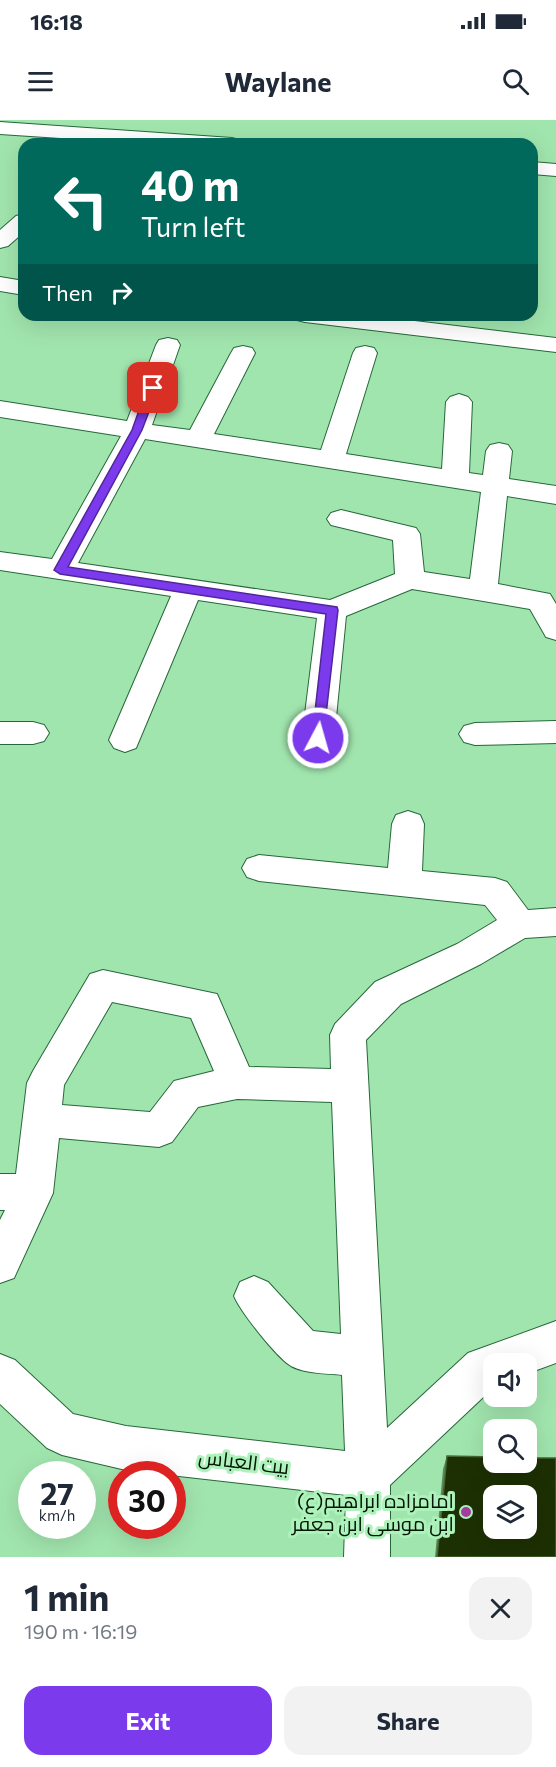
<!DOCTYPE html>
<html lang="en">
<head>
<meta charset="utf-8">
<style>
  body { margin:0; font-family:Commissioner,Cairo,sans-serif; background:#f2f2f3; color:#1f2937; height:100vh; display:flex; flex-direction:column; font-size:22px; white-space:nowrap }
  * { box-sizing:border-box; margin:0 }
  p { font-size:20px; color:#747a83 }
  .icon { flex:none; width:33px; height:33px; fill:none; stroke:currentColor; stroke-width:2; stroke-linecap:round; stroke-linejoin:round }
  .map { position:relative; height:1437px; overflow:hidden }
  .drawer { display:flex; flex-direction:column; background:#fff; flex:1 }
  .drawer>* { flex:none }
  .hud { position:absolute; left:18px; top:18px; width:520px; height:183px; border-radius:18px; box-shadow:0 6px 24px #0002; background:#00695c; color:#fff; overflow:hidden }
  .fabs { position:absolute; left:483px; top:1233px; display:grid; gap:12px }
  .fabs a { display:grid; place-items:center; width:54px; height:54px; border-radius:12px; background:#fff; box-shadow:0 6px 24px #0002; font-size:30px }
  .speed { position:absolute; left:18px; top:1341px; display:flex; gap:12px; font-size:30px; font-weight:700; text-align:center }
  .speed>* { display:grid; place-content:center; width:78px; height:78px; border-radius:50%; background:#fff; box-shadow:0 6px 24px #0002; line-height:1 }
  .speed small { font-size:15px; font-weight:400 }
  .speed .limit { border:9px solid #d22; background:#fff; color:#111 }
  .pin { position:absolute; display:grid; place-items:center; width:51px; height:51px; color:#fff; margin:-26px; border-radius:12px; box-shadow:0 3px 9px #0006 }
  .me { position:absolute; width:66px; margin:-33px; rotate:6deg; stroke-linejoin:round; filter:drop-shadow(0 0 4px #0008) }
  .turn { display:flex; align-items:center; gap:21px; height:126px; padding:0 24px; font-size:27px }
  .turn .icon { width:78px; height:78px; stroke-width:2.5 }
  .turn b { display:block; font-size:42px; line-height:51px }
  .then { display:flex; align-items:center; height:57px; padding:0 24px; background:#0003; gap:12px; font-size:22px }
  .round { display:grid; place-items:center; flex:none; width:63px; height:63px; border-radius:18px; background:#f2f2f3 }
  .overview { display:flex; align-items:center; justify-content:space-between; height:102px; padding:0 24px }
  h1 { font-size:36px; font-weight:700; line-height:45px }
  .cta { display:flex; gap:12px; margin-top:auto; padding:12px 24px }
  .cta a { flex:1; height:69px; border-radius:18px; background:#7c3aed; color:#fff; font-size:24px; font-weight:700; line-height:69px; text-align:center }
  .cta a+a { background:#f2f2f3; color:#1f2937 }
  .status { display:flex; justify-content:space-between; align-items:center; height:42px; padding:0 30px; background:#fff; direction:ltr }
  .status svg { height:16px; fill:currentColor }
  header { display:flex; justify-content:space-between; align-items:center; height:78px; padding:0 24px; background:#fff; font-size:27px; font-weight:700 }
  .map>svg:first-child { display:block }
</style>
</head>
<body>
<div class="status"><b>16:18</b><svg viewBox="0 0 49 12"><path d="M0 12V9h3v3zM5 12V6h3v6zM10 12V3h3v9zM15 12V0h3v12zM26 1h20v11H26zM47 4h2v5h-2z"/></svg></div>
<header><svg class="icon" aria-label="menu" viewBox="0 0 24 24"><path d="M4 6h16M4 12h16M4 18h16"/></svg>Waylane<svg class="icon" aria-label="search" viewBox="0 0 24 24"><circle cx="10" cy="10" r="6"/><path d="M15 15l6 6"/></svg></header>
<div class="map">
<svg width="556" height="1437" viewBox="0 0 556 1437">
  <rect width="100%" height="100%" fill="#a1e5ae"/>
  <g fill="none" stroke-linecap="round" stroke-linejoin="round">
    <defs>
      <g id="minor">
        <path d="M0,2L232,18L239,20L242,24H151L0,14Z"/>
        <path d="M532,42L556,44V56L532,54Z"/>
        <path d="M24,94V112L8,126L0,128V110L16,96Z"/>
        <path d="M0,157L24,161V175L0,171Z"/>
        <path d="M293,195H365L556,218V232L305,202L297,200Z"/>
        <path d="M168,218L177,220L180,225L152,305L190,310L231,233L234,228L243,226L252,228L255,233L214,314L321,330L353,233L356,228L365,226L374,228L377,233L346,334L442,349L446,282L450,277L459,274L468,277L472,282L469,353L483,355L486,331L490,325L499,323L508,325L512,331L509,359L556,366V384L507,376L498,464L550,474L556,484V520L546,517L530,489L412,469L346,496L334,618L329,626L318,630L307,626L302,618L317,498L198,480L136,628L125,632L114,628L109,620L171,476L0,450V432L52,439L121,316L0,297V281L127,301L156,225L159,220ZM145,319L481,372L470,459L424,452L420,414L416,408L341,390L331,393L327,399L331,405L393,420L395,454L330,480L78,443Z"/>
        <path d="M556,601V623L475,625L464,622L459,614L464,606L475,603Z"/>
        <path d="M0,602H33L44,605L49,613L44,621L33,624H0Z"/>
        <path d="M408,691L420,695L424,704L422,751L495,758L507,762L528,790L556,788V816L525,818L481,844L401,884L366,920L387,1308L468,1233L556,1201V1243L526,1254V1244H494V1267L390,1365V1437H344L346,1375L126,1350L62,1335L47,1328L0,1284V1234L15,1240L73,1294L126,1306L345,1331L342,1255C325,1253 306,1254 291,1246C277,1238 240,1191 234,1176L240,1162L254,1156L268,1162L313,1211L341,1214L332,982L237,979L198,987L172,1022L159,1027L59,1018L53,1073L14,1158L0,1163V1100L5,1090H0V1054H16L27,963L33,951L90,854L103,850L217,874L249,947L331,949L330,915L335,904L375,862L457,824L497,800L485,785L259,761L247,757L242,748L247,739L259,735L388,748L392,704L396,695ZM112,882L191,898L214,951L174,961L150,992L62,985L64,965Z"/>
      </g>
    </defs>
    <use href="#minor" stroke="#256839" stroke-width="2"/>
    <use href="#minor" fill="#fff" fill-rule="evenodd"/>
  </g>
  <path fill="#5f8a58" d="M447,1336L556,1437H435L443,1349Z"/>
  <path fill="#1d3003" stroke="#456636" stroke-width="1.5" fill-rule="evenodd" d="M447,1336L494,1337V1342H526V1338H556V1437H437ZM494,1376H526V1408H494Z"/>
  <path fill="#7c3aed" stroke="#51269a" stroke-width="1.5" d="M153,265L158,268L142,310L68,447L337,487L338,490L323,621L318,623L312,618L326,494L60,454L54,450L132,310L147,268Z"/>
  <circle fill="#a53d9f" stroke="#aef2bb" stroke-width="2" cx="466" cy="1392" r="6"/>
  <g text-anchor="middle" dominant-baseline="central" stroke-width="6" stroke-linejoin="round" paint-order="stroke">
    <g font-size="20" fill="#001504" stroke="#aef2bb">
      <text transform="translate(244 1341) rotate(7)">بیت العباس</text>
    </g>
    <g font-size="20" fill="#001504" stroke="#aef2bb" text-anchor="end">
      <text x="454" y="1380">(ع)امامزاده ابراهیم<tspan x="454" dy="23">ابن موسی ابن جعفر</tspan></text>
    </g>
  </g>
</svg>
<div class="fabs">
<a><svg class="icon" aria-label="sound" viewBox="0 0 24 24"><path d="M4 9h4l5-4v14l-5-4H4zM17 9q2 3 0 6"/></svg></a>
<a><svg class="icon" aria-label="search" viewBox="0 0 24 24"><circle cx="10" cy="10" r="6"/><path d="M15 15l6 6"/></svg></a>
<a><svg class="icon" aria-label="layers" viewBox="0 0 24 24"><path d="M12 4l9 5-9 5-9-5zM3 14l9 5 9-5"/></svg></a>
</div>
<div class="speed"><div>27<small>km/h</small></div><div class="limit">30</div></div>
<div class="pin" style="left:153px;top:268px;background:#d93025"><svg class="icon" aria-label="arrive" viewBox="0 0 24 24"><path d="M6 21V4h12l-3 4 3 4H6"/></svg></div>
<svg class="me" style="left:318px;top:618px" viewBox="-20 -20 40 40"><circle r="17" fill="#7c3aed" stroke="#fff" stroke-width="3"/><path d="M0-11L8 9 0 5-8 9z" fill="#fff"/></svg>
<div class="hud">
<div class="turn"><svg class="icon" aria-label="left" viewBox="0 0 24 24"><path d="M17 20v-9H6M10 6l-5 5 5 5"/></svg><div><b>40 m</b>Turn left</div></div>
<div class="then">Then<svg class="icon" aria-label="right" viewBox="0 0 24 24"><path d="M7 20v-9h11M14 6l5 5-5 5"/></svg></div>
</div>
</div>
<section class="drawer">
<div class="overview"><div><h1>1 min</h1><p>190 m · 16:19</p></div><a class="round"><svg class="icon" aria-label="close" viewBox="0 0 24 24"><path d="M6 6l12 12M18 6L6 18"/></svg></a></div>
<div class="cta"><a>Exit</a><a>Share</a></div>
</section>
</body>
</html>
